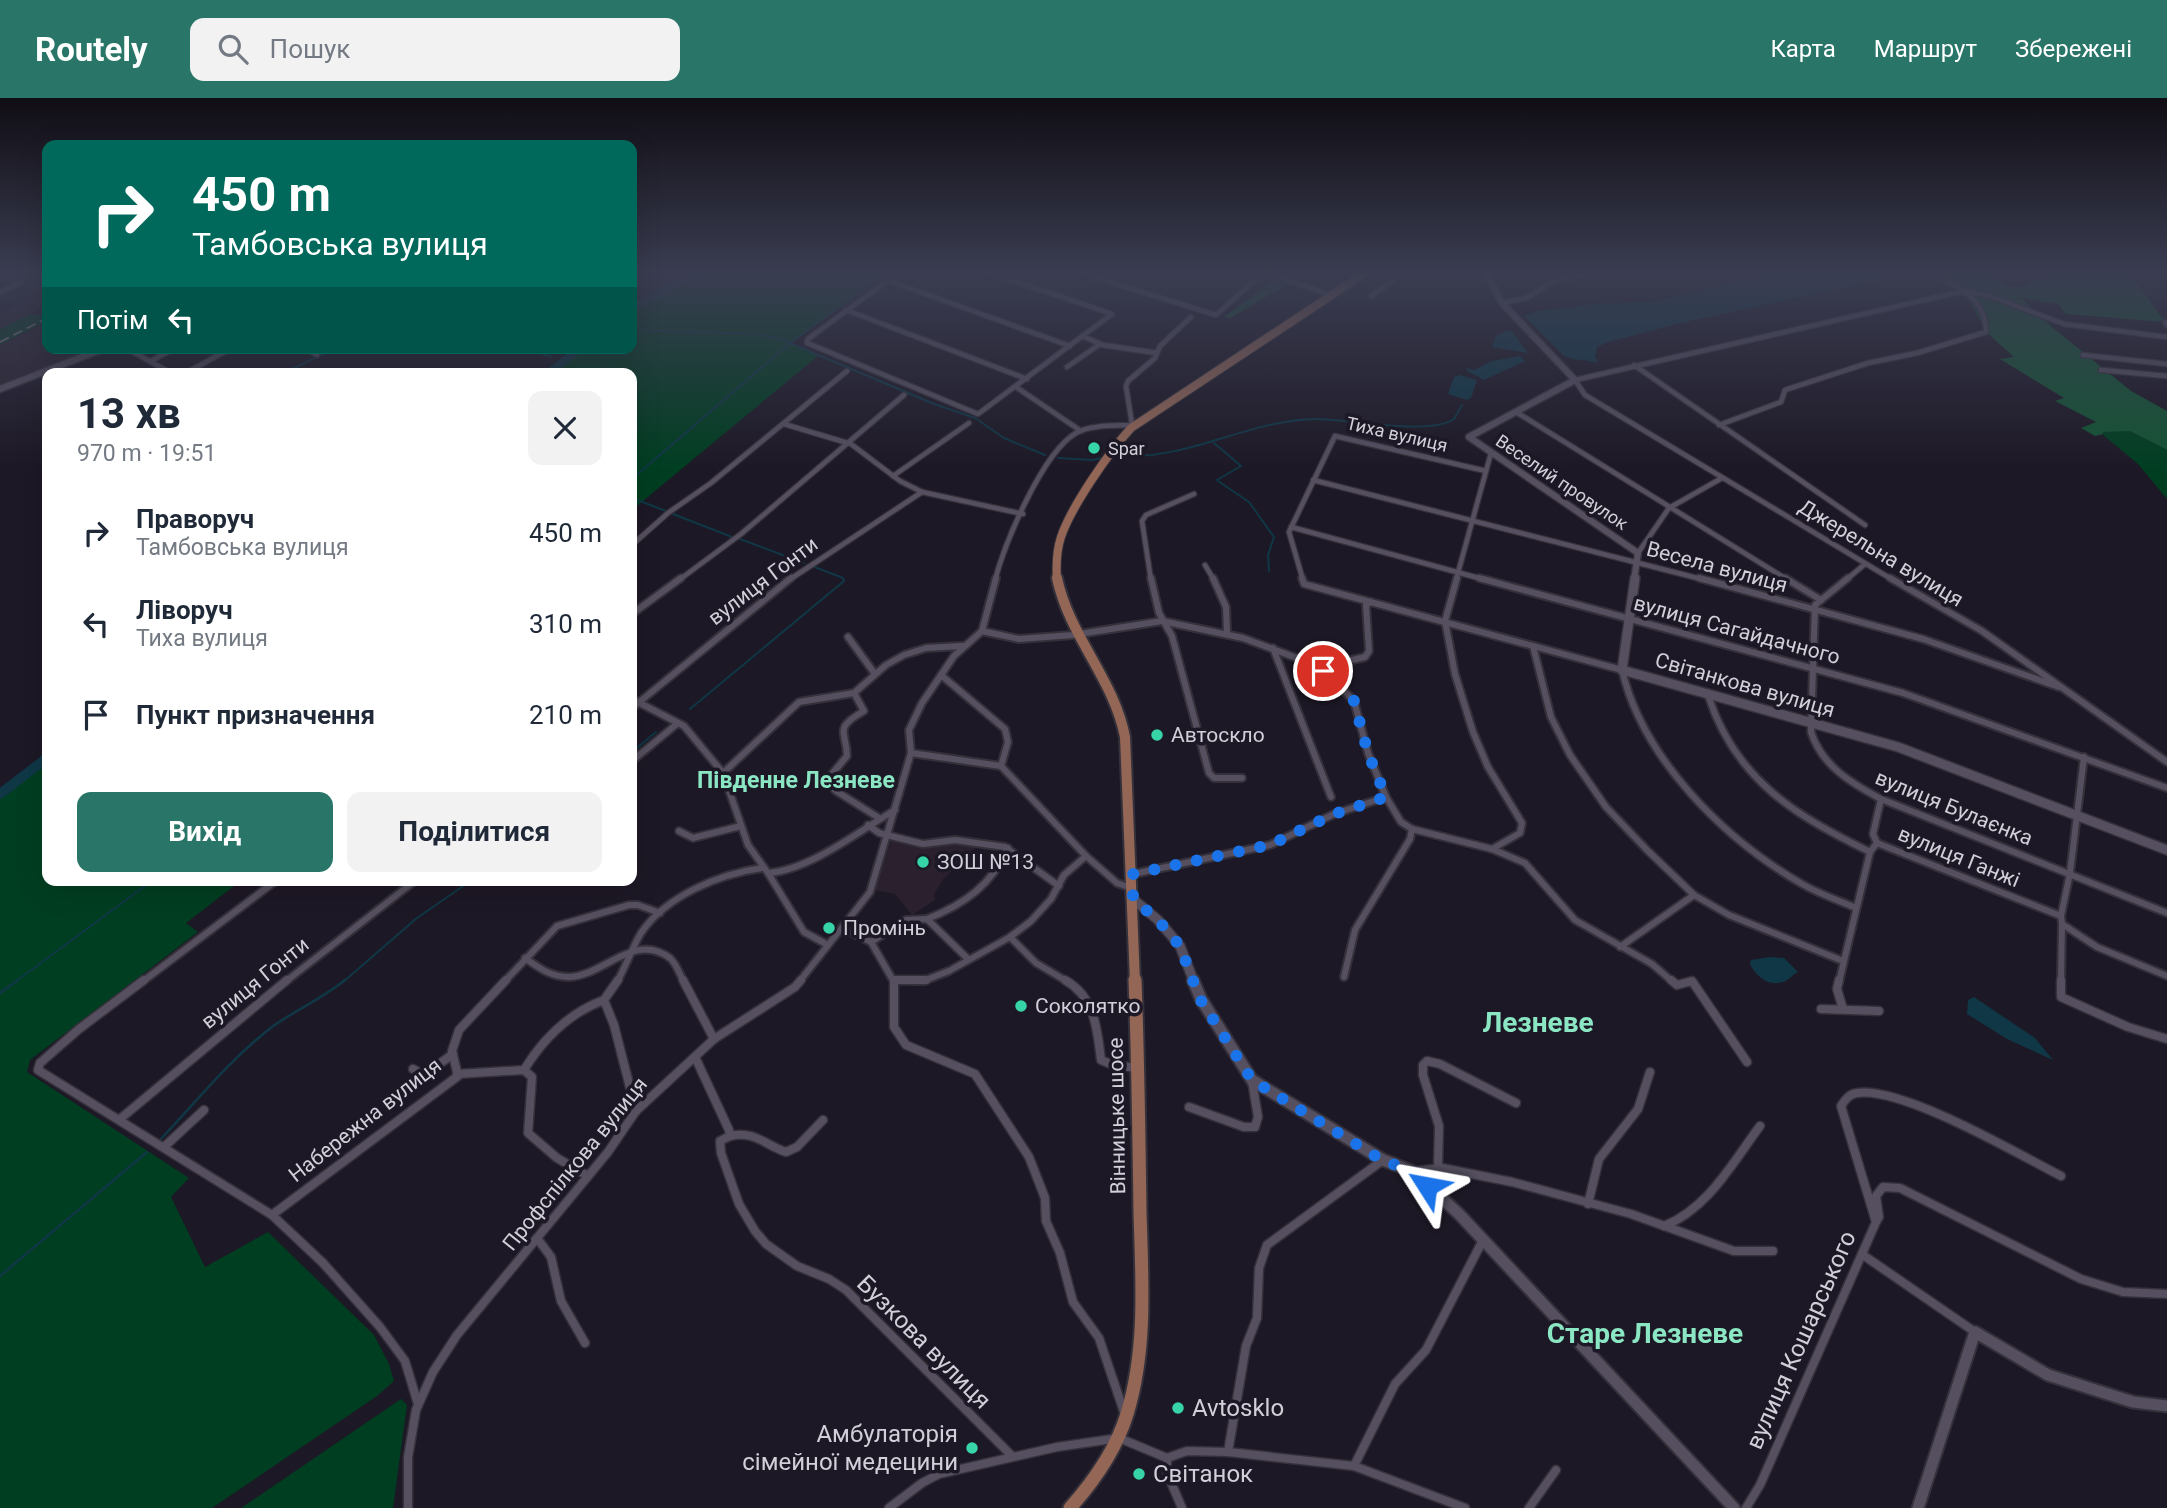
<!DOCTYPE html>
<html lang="uk">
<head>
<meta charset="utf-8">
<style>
  body { margin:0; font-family:Roboto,sans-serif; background:#f2f2f3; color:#1f2937; height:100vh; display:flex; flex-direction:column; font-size:26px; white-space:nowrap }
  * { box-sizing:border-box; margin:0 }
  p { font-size:23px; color:#747a83 }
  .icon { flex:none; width:38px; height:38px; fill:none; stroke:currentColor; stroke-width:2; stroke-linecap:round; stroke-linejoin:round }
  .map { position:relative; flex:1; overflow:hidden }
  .details { position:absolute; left:42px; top:270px; width:595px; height:518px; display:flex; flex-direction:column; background:#fff; border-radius:14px; box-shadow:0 7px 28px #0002 }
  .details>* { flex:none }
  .top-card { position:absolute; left:42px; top:42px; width:595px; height:214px; border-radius:14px; box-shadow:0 7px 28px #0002; background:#00695c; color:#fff; overflow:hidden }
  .pin { position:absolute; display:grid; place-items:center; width:60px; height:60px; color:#fff; margin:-30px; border:4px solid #fff; border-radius:50%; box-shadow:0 2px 7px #0007 }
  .me { position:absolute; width:77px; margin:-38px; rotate:304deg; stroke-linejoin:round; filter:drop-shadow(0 0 5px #0008) }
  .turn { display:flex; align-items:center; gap:24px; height:147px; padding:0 35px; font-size:32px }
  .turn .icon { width:91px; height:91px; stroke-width:2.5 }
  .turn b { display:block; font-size:49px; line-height:60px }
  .then { display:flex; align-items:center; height:66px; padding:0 35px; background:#0003; gap:14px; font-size:26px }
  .round { display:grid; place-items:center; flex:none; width:74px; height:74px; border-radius:14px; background:#f2f2f3 }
  .head { display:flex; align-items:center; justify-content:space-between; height:119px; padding:0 35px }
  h1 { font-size:42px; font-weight:700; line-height:52px }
  .action { display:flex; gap:14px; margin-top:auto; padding:14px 35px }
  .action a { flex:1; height:80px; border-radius:14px; background:#297669; color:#fff; font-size:28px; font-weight:700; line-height:80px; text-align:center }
  .action a+a { background:#f2f2f3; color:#1f2937 }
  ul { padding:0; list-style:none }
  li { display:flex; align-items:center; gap:21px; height:91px; padding:0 35px }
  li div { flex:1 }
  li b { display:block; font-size:26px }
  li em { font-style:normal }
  header { display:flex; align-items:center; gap:42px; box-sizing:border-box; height:98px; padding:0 35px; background:#297669; color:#fff }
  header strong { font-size:33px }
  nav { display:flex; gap:38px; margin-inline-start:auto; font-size:24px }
  .search { width:490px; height:63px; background:#f2f2f3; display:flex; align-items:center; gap:18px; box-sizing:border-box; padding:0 24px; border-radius:14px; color:#747a83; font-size:26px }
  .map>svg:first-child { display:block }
</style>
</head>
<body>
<header>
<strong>Routely</strong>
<div class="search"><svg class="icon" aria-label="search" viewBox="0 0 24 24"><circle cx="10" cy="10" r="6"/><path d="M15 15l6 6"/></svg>Пошук</div>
<nav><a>Карта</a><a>Маршрут</a><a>Збережені</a></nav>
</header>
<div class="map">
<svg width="2167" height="1410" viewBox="0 0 2167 1410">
  <rect width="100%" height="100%" fill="#1d1825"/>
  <g fill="#2a222f">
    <path d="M26,175H47V204L31,216L0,231V216L24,204L32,179Z"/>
    <path d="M46,225L47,250H101L0,289V247Z"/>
  </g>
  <path fill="#2b212e" d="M892,740L923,748L954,744L977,748L944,780L934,796L935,802L912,817L895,796L875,792Z"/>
  <g fill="#003e21">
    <path d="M698,175H886L791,245L818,258L632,412V275H549L580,250H632V209Z"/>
    <path d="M31,216L47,218V223L0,247V231Z"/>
    <path d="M2122,332L2130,333L2167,352V401L2138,366L2103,337V334Z"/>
    <path d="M47,660V782H242L186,825L198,834L30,962L27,974L189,1080L171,1099L205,1169L268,1134L374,1237L389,1266L394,1283L377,1298L212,1410H0V696Z"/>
    <path d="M401,1301L407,1307L393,1410H241Z"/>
  </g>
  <g fill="#135433">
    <path d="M1930,175H1987L2010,189L2026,188L2032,181L2055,178L2048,175H2130L2165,224L2066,216L2058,206L2021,200L2052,229L2131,293L2167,313V352L2130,333L2103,334V336L2095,338L2081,330L2096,324L2055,303L2064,300L2000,261L2014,259L1986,234L1970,203L1960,194L1962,193Z"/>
    <path d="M1276,181L1290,185L1230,220L1224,219Z"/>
  </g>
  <g fill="#0f3746">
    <path d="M1769,175L1900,176L1889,180L1681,225L1608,244L1597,249L1595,259L1598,263L1595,265C1585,260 1574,264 1563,257L1524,218L1536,213L1594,206L1658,203Z"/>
    <path d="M1508,232L1512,233L1528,255L1492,249L1496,238Z"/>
    <path d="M1520,258L1525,263L1484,282L1467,273V270L1474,272L1492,263Z"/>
    <path d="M1460,277L1477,282L1471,300L1467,302L1448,296L1454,279Z"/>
    <path d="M1770,859L1784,860L1798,874C1792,877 1789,882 1783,884C1768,889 1756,878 1750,866L1751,862Z"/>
    <path d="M1974,899L2035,940L2053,962L2007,941L1967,916L1968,902Z"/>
  </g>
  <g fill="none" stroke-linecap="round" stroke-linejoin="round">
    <g stroke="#0f3746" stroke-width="2">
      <path d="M632,232L758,236L783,242L934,306L975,320L1004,340L1045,357"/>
      <path d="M526,250L552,259"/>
      <path d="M284,275L335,250"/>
      <path d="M1214,345L1241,368L1217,382"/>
      <path d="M1126,358C1192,360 1249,322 1316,321C1349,321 1429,338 1454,321L1462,307"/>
      <path d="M1058,360L1093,362L1105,359"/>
      <path d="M632,381L790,245L886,175"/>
      <path d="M1218,383L1249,404L1274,439L1268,457L1269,473"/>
      <path d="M632,400L666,413"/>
      <path d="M673,416L732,439"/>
      <path d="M740,441L804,465"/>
      <path d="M690,611L844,483L843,480L812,468"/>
      <path d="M632,654L656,634"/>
      <path d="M15,884L153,782"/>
      <path d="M343,884L417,820L472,782"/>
    </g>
    <g stroke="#0f3746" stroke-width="2.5">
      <path d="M0,895L18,882"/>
      <path d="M160,1042C196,1004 230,961 272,929C295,912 322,901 345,882"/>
      <path d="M0,1178L147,1054"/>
    </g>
    <g stroke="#0f3746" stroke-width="8">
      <path d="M632,209L698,175"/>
      <path d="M549,275L580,250"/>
    </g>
    <path stroke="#0f3746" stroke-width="10" d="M0,696L47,660"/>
    <defs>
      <g id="street-far2">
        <path d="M898,175L808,241L807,245L978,316L1112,216L991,175"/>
        <path d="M1081,175L1216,217L1263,175"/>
        <path d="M1266,175L1331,197"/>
        <path d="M1377,175L1384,179"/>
        <path d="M887,182L1070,248"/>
        <path d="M0,194L21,184"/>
        <path d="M1371,198L1393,183L1391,182"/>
        <path d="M1502,205L1526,200L1557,181L1592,175"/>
        <path d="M846,212L1027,281"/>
        <path d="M2165,224L2167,227"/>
        <path d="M1082,238L1103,247L1157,255"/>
        <path d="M126,250L171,275"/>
        <path d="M304,250L317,257"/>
        <path d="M2083,257L2167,266"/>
        <path d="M151,263L175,250"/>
        <path d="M1634,267L1865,427"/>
        <path d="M1067,269L1100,246"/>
        <path d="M2101,272L2167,278"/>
        <path d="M186,275L231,250"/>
        <path d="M1016,289L1081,333"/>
        <path d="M1516,314L1788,482"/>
        <path d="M784,326L851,346L900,383L922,394L1023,416"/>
        <path d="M1132,326L1126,288L1128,283L1155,260L1160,248L1191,219"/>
        <path d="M1719,327L1781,304L1785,292L1868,265L1917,255L1986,234C1986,200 1957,188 1930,175"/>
        <path d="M893,378L969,325"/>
        <path d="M1313,382L1705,482"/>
        <path d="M1291,429L1486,482"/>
        <path d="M632,447L668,415L711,385L847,273"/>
        <path d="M1638,455L1669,410L1722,380"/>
        <path d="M1205,467L1214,482"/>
        <path d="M679,482L741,436L904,297"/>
        <path d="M789,482L922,394"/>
        <path d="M995,482C1005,445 1042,355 1076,335C1091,326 1118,328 1135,327"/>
        <path d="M1151,482L1142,423L1146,417L1194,396"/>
        <path d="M1303,482L1289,434L1335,338L1486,373"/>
        <path d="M1456,482L1491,355"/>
        <path d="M1846,482L1865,466"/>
        <path d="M1893,482L1585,297L1575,282L1964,193L1987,197L2064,226L2167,239"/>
      </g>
      <g id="street-far1">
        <path d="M1151,480L1159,515L1172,538L1209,675L1214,680H1242"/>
        <path d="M1213,480L1226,509L1227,535"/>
        <path d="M1302,480L1304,486L1622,572C1643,661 1724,741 1802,786C1819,796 1838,802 1856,810"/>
        <path d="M1457,480L1445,523L1455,576L1473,634L1488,669L1522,725L1520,735L1492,751"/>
        <path d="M1479,480L1903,595L2167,690"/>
        <path d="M1699,480L1923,541L2059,589"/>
        <path d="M1785,480L1821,502"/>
        <path d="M1848,480L1815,507L1811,634C1822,668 1851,685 1881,701L2167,815"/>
        <path d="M1890,480L1982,533L2167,664"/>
        <path d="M1371,504L1366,507L1369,553L1365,559L1321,569L1354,603L1368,655L1386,699L1401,724L1412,731L1492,751L1525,765L1575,822L1652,866L1673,884"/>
        <path d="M632,516L681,480"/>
        <path d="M982,533L1019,541L1073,537L1162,523L1243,540L1321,569"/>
        <path d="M848,539L875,576"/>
        <path d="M1533,548L1551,619L1570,657L1606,709L1647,752L1694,797L1729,817L1843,863"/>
        <path d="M1273,550L1331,699"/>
        <path d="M941,577L1005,631L1008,644L1001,668"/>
        <path d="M854,595L864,613C832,631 847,634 847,658L827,682L836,693L879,720"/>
        <path d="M1708,597C1735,681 1794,717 1870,754L1877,745L2061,818L2062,826L2097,849L2167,878"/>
        <path d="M632,601L684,628L723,675L748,747L768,775C810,772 859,733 895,712"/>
        <path d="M632,610L791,480"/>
        <path d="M911,655L1001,668L1086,758L1117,785L1131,790"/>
        <path d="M632,663L678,625"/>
        <path d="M723,675L799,604L854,595L886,567L904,557L926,550L962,548"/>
        <path d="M868,727L879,735L923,746L955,742L1005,749L1059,788"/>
        <path d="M679,733L693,740L741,728"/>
        <path d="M1877,745L1873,736L1881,701"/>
        <path d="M768,775L804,834L828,847"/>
        <path d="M1133,776L1270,747L1334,716L1386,699"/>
        <path d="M2061,818L2070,775L2084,659"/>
        <path d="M927,821C963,807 992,787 1008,750"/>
        <path d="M843,831L871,844L894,884"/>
        <path d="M1010,839L1036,865L1068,884"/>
        <path d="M871,844L906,822L927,821L968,861"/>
        <path d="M1620,849L1694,797"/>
        <path d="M525,860C539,870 551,879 569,879C604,878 634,833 670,860C676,865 680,877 684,884"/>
        <path d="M1344,879L1355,832L1410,741L1412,731"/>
        <path d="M894,882L923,883L949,873L1010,839L1031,823L1051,801L1064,777L1086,758"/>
        <path d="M142,884L277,782"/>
        <path d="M285,884L416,782"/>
        <path d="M504,884L557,828L629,807H638L660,815"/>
        <path d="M617,884C626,868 632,850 641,835C666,798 719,776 762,770"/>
        <path d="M799,884L870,794L911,655L909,632L922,605L954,558L982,533L996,480"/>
        <path d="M1690,884H1692"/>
        <path d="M1839,884L1870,754"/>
        <path d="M2061,884L2062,826"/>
      </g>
      <g id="street">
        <path d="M144,882L79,931L40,965L38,972L272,1117L323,1165L380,1229L405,1263L418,1306"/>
        <path d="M618,882L604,902L614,927L636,1013"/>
        <path d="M683,882L714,941"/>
        <path d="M894,882V929L906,947L975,976L1029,1059L1045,1100L1046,1123L1060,1155L1073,1204L1099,1240L1124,1314"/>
        <path d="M894,882H926"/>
        <path d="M1065,882C1095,899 1097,930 1101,962L1113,967L1137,970"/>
        <path d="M1671,882L1677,887L1692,883L1747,964"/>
        <path d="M1839,882L1837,891L1843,911"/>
        <path d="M2061,882V899L2128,929L2167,941"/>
        <path d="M1821,911L1879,913"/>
        <path d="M695,959L729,1032L730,1038L720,1043L721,1055L739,1106L755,1133L766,1146L797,1168L829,1181L846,1192L1012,1358"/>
        <path d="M413,971L424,977L453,956"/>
        <path d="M524,972L532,979L528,1035L557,1060L588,1078"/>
        <path d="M457,976L524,972C543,941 569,915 604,902"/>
        <path d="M1189,1009L1244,1029H1255L1258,1019L1252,983"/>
        <path d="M120,1021L287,882"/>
        <path d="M730,1038C754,1032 765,1047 786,1054L797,1049L823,1022"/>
        <path d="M164,1049L204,1012"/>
        <path d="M1438,1070L1439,1028L1423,977V967L1427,963L1440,966L1516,1005"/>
        <path d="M1414,1073L1442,1070L1512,1084L1631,1116L1734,1153H1773"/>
        <path d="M1588,1106L1599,1061L1638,1011L1650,974"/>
        <path d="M272,1117L458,978L452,953L459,932L506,882"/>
        <path d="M1876,1124L1879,1119L1876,1098L1883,1089L1900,1090L2081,1181L2123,1194L2167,1196"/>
        <path d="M1664,1128C1708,1111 1733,1064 1760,1028"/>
        <path d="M537,1140L551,1159L561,1203L585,1245"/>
        <path d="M1863,1157L1975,1234"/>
        <path d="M1228,1354L1246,1248L1257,1220L1259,1170L1267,1147L1383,1062"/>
        <path d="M1354,1368L1395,1286L1426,1252L1483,1142"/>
        <path d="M408,1410V1359L416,1312L433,1274L457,1237L608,1054L636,1013L714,941L795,889L801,882"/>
        <path d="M889,1410L922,1385L939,1376L1057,1349L1119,1340L1167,1360"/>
        <path d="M1182,1410L1167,1375V1360L1187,1353L1228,1354L1354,1368L1465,1410"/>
        <path d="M1529,1410L1556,1372"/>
        <path d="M1746,1410L1760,1387L1876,1124L1841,1008C1845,1002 1849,996 1857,995C1902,988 2018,1056 2061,1078"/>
      </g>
      <g id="secondary-far2">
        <path d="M1486,175L1502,205L1575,282L1469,339L1638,455L1634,482"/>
        <path d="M0,291L105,250"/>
      </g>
      <g id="secondary-far1">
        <path d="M1635,480L1622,572L1898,649L2167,752"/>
        <path d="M1133,801L1158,822L1180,848L1194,884"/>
      </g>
      <g id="secondary">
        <path d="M1193,882L1201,901L1252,982L1383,1062L1412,1073L1459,1116L1734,1410"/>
        <path d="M1918,1410L1975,1234L2048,1277L2133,1304L2167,1308"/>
      </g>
      <path id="primary-far2" d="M1057,482C1056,467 1056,454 1061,439C1071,409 1109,354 1131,330L1365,175"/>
      <path id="primary-far1" d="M1057,480C1069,538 1114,581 1125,639L1135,884"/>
      <path id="primary" d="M1070,1410C1095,1382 1116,1352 1127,1316C1147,1251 1142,1182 1140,1115C1139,1037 1138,960 1135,882"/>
    </defs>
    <use href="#street-far2" stroke="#35313b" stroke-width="7"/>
    <use href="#street-far1" stroke="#35313b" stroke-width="10"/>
    <use href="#street" stroke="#35313b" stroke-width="11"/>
    <use href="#secondary-far2" stroke="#35313b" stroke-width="9"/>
    <use href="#secondary-far1" stroke="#35313b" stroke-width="12"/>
    <use href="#secondary" stroke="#35313b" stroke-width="15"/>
    <use href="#primary-far2" stroke="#35313b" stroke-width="10"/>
    <use href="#primary-far1" stroke="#35313b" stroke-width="14"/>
    <use href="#primary" stroke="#35313b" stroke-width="17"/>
    <use href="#street-far2" stroke="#554f5f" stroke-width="4.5"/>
    <use href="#street-far1" stroke="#554f5f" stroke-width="6"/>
    <use href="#street" stroke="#554f5f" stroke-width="8"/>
    <use href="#secondary-far2" stroke="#554f5f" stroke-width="6"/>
    <use href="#secondary-far1" stroke="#554f5f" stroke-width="9"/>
    <use href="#secondary" stroke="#554f5f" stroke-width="11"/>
    <use href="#primary-far2" stroke="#936656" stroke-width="8"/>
    <use href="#primary-far1" stroke="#936656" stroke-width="10"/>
    <use href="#primary" stroke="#936656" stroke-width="13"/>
    <g stroke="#7c7783" stroke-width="2" stroke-dasharray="10 5" stroke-linecap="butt">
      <path d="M42,178L47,176"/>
      <path d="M0,244L47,220"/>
    </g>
  </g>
  <linearGradient id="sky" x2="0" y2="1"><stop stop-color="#100d14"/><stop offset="0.47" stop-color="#3a3d51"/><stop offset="1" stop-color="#3a3d51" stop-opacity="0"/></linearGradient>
  <rect width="2167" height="372" fill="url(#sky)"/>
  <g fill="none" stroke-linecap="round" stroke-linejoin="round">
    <path stroke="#1a73e8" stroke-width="12" stroke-dasharray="0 21.6" d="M1323,573L1342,588L1354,603L1368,655L1386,699L1334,716L1270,747L1133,776V801L1158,822L1180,848L1200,901L1252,982L1382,1062L1412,1073L1427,1088"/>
  </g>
  <g fill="#36d4a7" stroke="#1d1825" stroke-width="2.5">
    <circle cx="1094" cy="350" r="7"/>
    <circle cx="1157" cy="637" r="7"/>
    <circle cx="923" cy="764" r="7"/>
    <circle cx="829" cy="830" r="7"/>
    <circle cx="1021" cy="908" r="7"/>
    <circle cx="1178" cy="1310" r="7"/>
    <circle cx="972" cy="1350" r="7"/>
    <circle cx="1139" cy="1376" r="7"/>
  </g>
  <g text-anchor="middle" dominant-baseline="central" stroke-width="7" stroke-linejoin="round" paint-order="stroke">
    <g font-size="18" fill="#d3cfd9" stroke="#1d1825">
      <text transform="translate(1397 336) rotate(13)">Тиха вулиця</text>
      <text transform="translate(1562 384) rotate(34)">Веселий провулок</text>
    </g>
    <g font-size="18" fill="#d3cfd9" stroke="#1d1825" text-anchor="start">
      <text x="1108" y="350">Spar</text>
    </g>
    <g font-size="21" fill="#d3cfd9" stroke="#1d1825">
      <text transform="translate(1881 455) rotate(31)">Джерельна вулиця</text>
      <text transform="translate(1717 469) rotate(15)">Весела вулиця</text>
      <text transform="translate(763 483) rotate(-37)">вулиця Гонти</text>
      <text transform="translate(1737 532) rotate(15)">вулиця Сагайдачного</text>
      <text transform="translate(1745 587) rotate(16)">Світанкова вулиця</text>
      <text transform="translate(1954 710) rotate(22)">вулиця Булаєнка</text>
      <text transform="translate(1959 759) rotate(22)">вулиця Ганжі</text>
      <text transform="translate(255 885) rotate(-39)">вулиця Гонти</text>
      <text transform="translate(1117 1018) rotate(-91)">Вінницьке шосе</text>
      <text transform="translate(365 1022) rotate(-38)">Набережна вулиця</text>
      <text transform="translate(575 1066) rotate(-51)">Профспілкова вулиця</text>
    </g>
    <g font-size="21" fill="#d3cfd9" stroke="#1d1825" text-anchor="start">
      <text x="1171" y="637">Автоскло</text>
      <text x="937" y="764">ЗОШ №13</text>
      <text x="843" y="830">Промінь</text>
      <text x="1035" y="908">Соколятко</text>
    </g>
    <g font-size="23" font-weight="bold" fill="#8be6c4" stroke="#1d1825">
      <text x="796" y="682">Південне Лезневе</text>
    </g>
    <g font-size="24" fill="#d3cfd9" stroke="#1d1825">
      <text transform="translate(1801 1242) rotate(-66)">вулиця Кошарського</text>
      <text transform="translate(924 1244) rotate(45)">Бузкова вулиця</text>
    </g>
    <g font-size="24" fill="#d3cfd9" stroke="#1d1825" text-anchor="start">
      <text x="1192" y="1310">Avtosklo</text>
      <text x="958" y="1336" text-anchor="end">Амбулаторія<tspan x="958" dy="28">сімейної медецини</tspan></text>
      <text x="1153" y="1376">Світанок</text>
    </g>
    <g font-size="28" font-weight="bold" fill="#8be6c4" stroke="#1d1825">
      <text x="1538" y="924">Лезневе</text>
    </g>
    <g font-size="28" font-weight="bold" fill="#8be6c4" stroke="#1d1825">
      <text x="1645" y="1235">Старе Лезневе</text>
    </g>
  </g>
</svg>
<div class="pin" style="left:1323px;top:573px;background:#d93025"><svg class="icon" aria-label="arrive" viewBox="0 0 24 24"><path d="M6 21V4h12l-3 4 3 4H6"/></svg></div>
<svg class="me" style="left:1427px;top:1088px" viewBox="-20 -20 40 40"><path d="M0-17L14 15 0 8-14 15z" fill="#1a73e8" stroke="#fff" stroke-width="4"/></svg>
<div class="top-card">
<div class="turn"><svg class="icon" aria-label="right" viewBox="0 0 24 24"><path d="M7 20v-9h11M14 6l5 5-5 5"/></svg><div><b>450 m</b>Тамбовська вулиця</div></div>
<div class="then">Потім<svg class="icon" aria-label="left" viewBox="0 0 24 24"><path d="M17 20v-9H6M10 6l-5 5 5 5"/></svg></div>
</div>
<section class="details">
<div class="head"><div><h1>13 хв</h1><p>970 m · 19:51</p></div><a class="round"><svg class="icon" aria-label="close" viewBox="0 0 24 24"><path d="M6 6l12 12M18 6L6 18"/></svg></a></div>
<ul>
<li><svg class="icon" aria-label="right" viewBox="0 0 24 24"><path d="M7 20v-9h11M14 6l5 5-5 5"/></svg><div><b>Праворуч</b><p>Тамбовська вулиця</p></div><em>450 m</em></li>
<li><svg class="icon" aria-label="left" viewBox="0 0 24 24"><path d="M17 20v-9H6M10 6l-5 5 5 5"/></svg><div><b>Ліворуч</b><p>Тиха вулиця</p></div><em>310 m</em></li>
<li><svg class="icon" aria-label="arrive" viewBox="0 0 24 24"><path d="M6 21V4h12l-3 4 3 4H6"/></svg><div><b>Пункт призначення</b></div><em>210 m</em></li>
</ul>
<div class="action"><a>Вихід</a><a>Поділитися</a></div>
</section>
</div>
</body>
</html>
